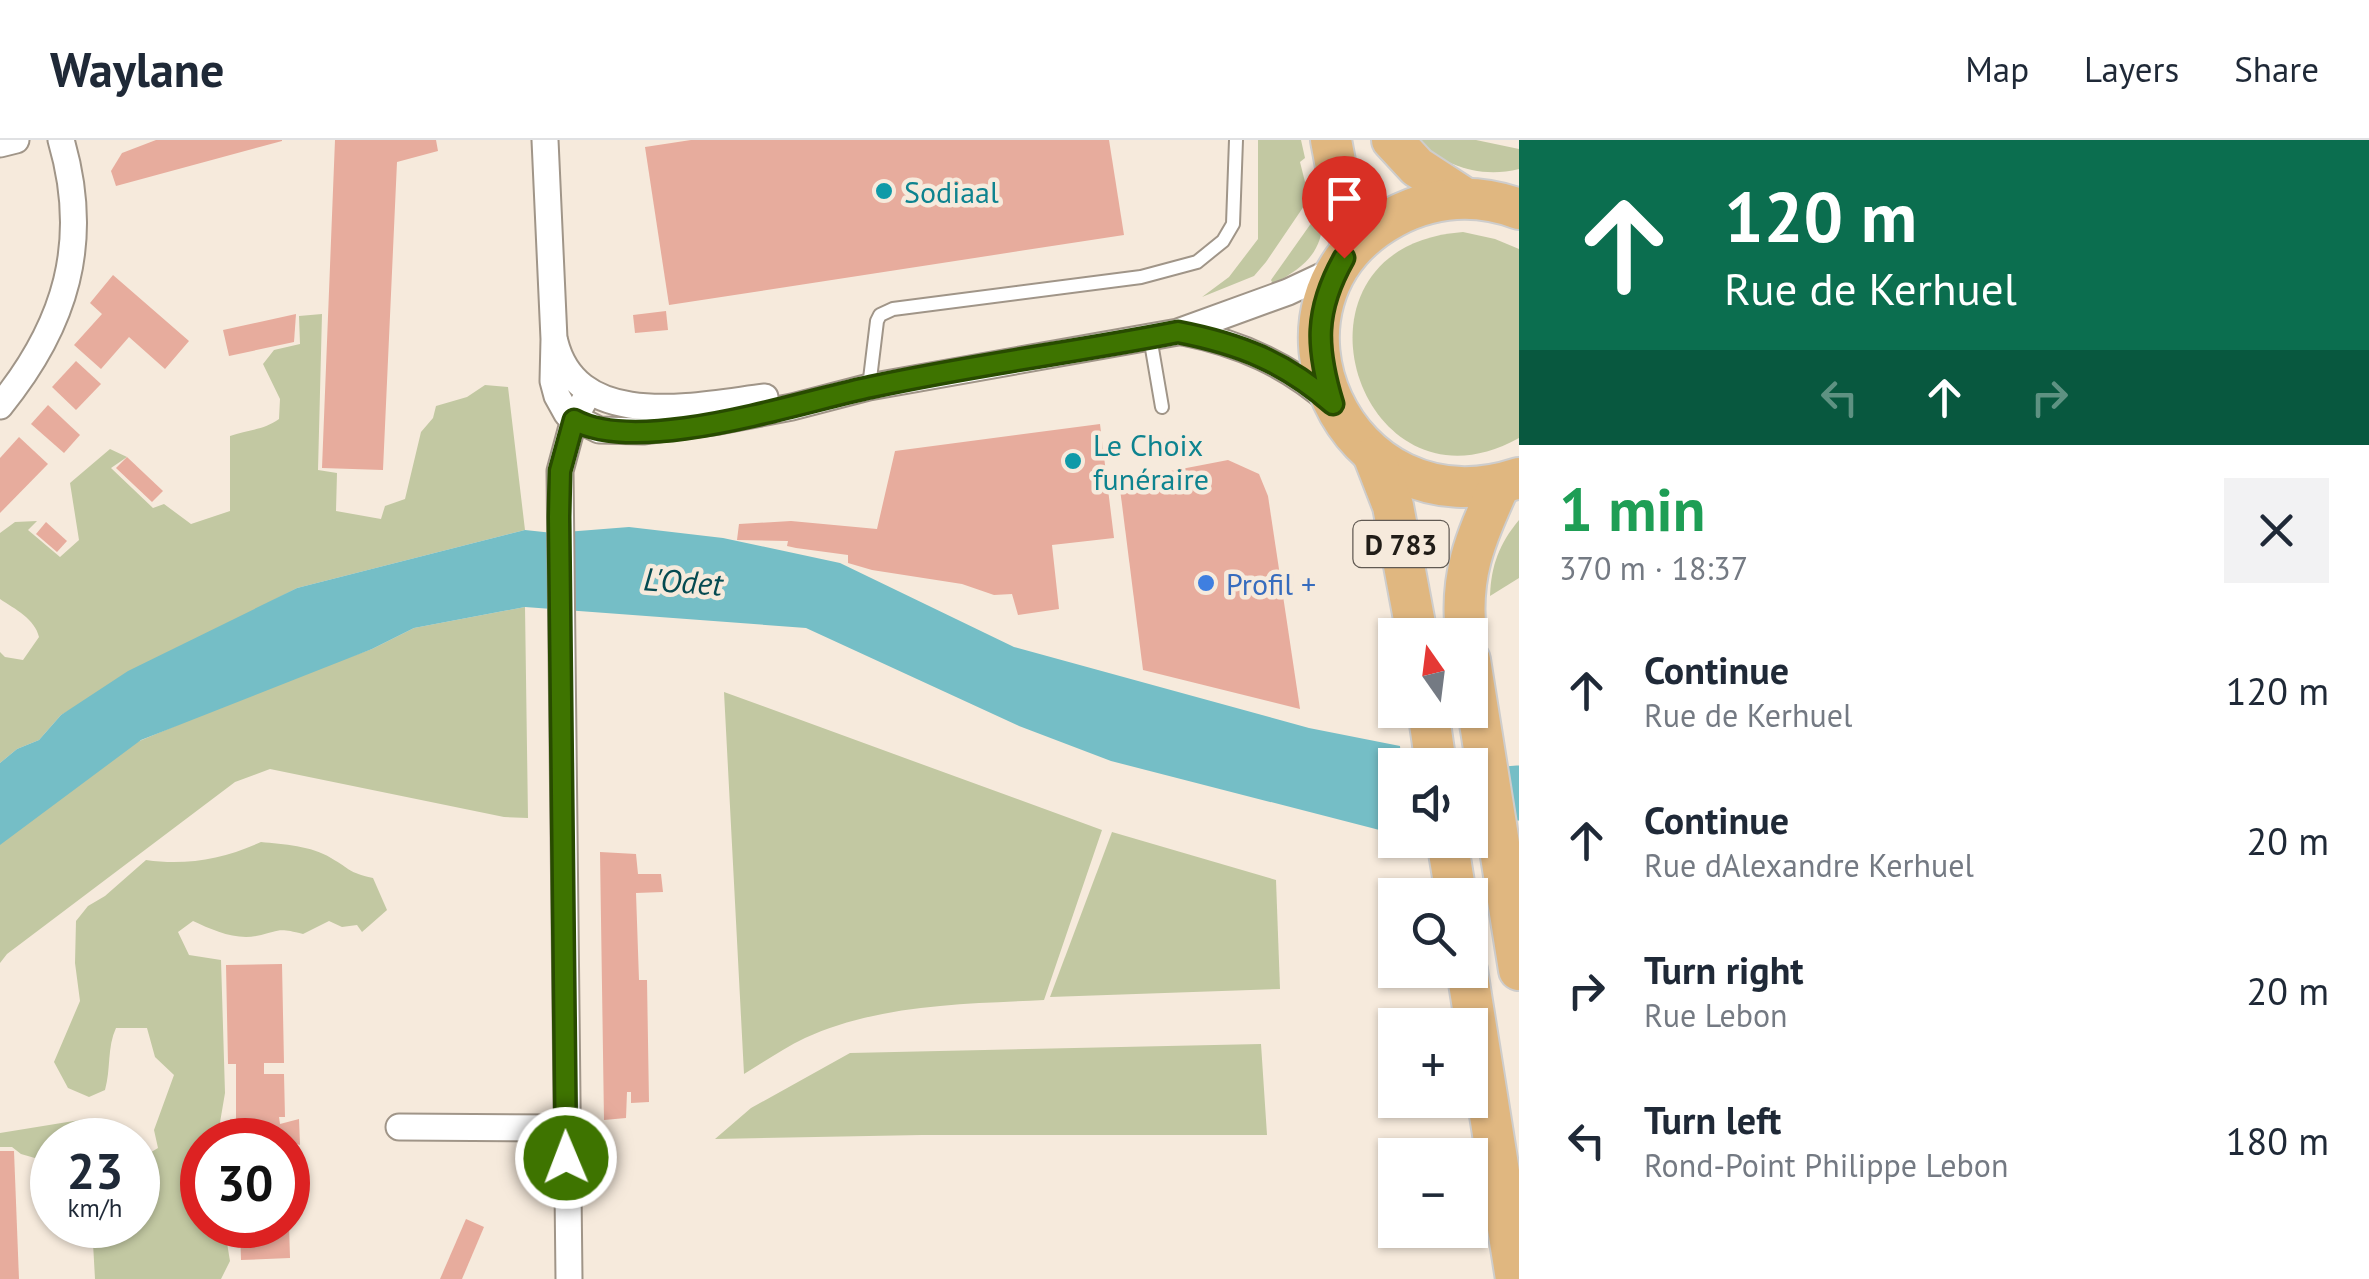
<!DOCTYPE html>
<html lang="en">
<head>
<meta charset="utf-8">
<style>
  body { margin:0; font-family:"PT Sans",sans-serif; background:#f2f2f3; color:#1f2937; height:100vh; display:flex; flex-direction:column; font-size:38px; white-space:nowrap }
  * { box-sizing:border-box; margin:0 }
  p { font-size:32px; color:#747a83 }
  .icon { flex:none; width:55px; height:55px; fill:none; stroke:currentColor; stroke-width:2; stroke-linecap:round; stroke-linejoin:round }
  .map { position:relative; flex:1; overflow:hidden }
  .side { display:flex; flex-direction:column; background:#fff; width:850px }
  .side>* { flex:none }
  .top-card { background:#0b6e4f; color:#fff; overflow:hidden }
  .needle { width:65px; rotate:346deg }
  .tools { position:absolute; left:1378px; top:478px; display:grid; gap:20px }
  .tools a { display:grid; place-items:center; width:110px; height:110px; border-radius:0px; background:#fff; box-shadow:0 2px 8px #0004; font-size:50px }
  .speed { position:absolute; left:30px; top:978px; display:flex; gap:20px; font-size:50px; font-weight:700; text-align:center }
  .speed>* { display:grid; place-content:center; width:130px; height:130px; border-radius:50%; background:#fff; box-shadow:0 2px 8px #0004; line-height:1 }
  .speed small { font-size:25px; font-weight:400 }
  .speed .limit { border:15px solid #d22; background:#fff; color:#111 }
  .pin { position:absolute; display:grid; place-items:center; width:85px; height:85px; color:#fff; margin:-102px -42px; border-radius:50% 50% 50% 0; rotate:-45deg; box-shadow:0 0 10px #0007 }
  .pin .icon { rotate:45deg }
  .me { position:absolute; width:110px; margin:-55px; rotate:359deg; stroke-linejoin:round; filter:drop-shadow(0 0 8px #0008) }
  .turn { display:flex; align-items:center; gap:35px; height:210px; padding:0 40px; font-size:45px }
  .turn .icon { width:130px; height:130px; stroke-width:2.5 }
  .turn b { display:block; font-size:70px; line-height:85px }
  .lanes { display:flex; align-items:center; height:95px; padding:0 40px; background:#0003; justify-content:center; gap:50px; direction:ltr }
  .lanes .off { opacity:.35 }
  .round { display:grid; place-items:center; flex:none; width:105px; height:105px; border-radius:0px; background:#f2f2f3 }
  .headline { display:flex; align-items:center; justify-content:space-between; height:170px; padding:0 40px }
  h1 { font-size:60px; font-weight:800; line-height:75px; color:#1e9e55 }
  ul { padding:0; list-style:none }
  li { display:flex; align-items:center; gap:30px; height:150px; padding:0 40px }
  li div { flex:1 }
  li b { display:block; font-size:38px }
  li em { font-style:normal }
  header { display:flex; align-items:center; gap:60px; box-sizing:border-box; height:140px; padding:0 50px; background:#fff; border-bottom:2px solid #e0e1e3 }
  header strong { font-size:48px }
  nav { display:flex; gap:55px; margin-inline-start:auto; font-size:35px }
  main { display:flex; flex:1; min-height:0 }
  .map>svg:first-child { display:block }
</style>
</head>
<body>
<header>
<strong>Waylane</strong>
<nav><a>Map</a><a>Layers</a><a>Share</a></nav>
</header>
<main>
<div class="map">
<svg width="1519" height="1139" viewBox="0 0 1519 1139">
  <rect width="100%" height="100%" fill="#f6eadc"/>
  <g fill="#c2c8a2">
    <path d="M1258,0H1301L1305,18L1300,22L1305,42L1304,66L1266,122L1254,136L1202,157L1229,137L1258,99Z"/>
    <path d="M1414,0H1476L1519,9V29C1479,39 1445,25 1414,0Z"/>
    <path d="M1321,59C1328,104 1313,123 1273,144L1271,140L1312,82Z"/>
    <path d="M1463,92L1495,99L1519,109V298C1358,388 1269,106 1463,92Z"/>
    <path d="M322,174L318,330L337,333L336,371L381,379L385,366L405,359L421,292L433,278L436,266L467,257L485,245L508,247L525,390L297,448L184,506L61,575L39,600L17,609L0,623V512L5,517L23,520L39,497C35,479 15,469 0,459V393L15,382L37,381L28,390L60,417L79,400L70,343L110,309L127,317L111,328L153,368L164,364L191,384L230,371V296C247,290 264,290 279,279L280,259L263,224L274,210L300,204L299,176Z"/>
    <path d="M1519,380V438L1490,456C1491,426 1499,404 1519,380Z"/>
    <path d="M525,467L528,678L504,677L270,629L235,642L7,814L0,823V702L137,602L275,544L372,509L414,488Z"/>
    <path d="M724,552L1102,690L1044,860C963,864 880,864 805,898C784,908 764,922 744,934Z"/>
    <path d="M1112,692L1276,740L1280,849L1050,857Z"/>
    <path d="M261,702C283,704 312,706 331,718C352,730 347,732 373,738L387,770L362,792L357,785L342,787L329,781L303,794C276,787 281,791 256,796C235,800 212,790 193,781L178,792L189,815L221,820L225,953L217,1000H202V1085H224L230,1121L221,1139H95L92,1085H138V1020L158,1008L154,990L174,935L155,917L147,888H116C107,907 111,929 105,950L89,957L68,948L54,922L80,861L75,823L76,781L88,766L105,756L146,720C186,726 224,719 261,702Z"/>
    <path d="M1261,904L1267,995H922L715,999L751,968L850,913Z"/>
    <path d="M86,979L117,991L124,1000H52V1023L21,1014L12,1007H0V993Z"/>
  </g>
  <path fill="#75bec6" d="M629,387L723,398L840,423L1014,507L1309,588L1400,606L1402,625H1395V694L1111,621L1019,586L806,488L525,467L414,488L372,509L141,600L0,705V623L17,609L39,600L61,575L128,531L297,448L525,390L553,393Z"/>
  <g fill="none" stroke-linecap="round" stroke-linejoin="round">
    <path stroke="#75bec6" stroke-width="55" d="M1470,657L1519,653"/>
  </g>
  <g fill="#e7ac9d">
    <path d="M156,0H282V1L116,46L111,31L122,13Z"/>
    <path d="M335,0H436L438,11L397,22L383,330L322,328Z"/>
    <path d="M691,0H1109L1124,95L669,165L645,7Z"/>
    <path d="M113,135L189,201L165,229L129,197L101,229L74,205L102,174L90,163Z"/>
    <path d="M666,171L668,190L635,193L633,175Z"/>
    <path d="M296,174L294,202L229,216L223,190Z"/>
    <path d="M76,221L101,244L76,270L52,247Z"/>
    <path d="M48,265L80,295L64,313L31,284Z"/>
    <path d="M1100,284L1114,398L1052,405L1059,469L1018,475L1012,454L994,455L962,444L872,430L848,423V415L796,408L787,406L788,401L737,400L739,384L791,381L877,389L895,311Z"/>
    <path d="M19,297L48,324L0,373V318Z"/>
    <path d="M127,317L163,351L152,362L116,328Z"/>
    <path d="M1228,320L1259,334L1268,356L1300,569L1143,530L1119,341Z"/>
    <path d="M46,382L67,401L57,412L36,394Z"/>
    <path d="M600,712L636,714L638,734H661L663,752L636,753L639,840H647L649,962L631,963V952H627L626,978L604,980Z"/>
    <path d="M282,824L284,923H264V934H284L285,977H279L280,984L299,979L300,1005L290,1002L289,999L231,1000L230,979H236V924H228L226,825Z"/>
    <path d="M0,1011H14L19,1139H0Z"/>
    <path d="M466,1079L484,1087L462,1139H440Z"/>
    <path d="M240,1085H289L290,1118L241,1120Z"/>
  </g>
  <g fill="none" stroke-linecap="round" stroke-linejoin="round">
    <defs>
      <g id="lane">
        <path d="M1150,197L1162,267"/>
        <path d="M869,247L877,181L880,175L893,169L1141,137L1197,122L1223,101L1233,84L1236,0"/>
      </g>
      <g id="street">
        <path d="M545,0L554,199L553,241L557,256L567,274L599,290L643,291L719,281L792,267L869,247L1178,192L1288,152L1337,129"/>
        <path d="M0,4L16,0"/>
        <path d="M1183,192C1239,203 1287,224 1330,262"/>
        <path d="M555,202C578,293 698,265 765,257"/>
        <path d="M0,266C66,185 91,102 61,0"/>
        <path d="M399,987L566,988"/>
        <path d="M569,1139L560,331L574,279L589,252"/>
      </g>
      <g id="primary">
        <path d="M1331,0L1351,107"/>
        <path d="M1392,0L1417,27L1463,57"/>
        <path d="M1519,69C1476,53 1434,56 1394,77C1240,160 1343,396 1519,338"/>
        <path d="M1374,317L1393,366L1417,495"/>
        <path d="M1466,495C1459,434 1476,398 1500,344"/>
        <path d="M1470,520L1519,830"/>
        <path d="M1428,570L1436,625"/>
        <path d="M1447,700L1456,755"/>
        <path d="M1467,830L1516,1139"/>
      </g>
    </defs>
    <use href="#lane" stroke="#a09588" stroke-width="16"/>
    <use href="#street" stroke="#a09588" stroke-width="29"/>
    <use href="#primary" stroke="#cecdcc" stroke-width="44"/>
    <use href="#lane" stroke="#fff" stroke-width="12"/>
    <use href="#street" stroke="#fff" stroke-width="25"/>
    <use href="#primary" stroke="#e0b780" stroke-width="40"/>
  </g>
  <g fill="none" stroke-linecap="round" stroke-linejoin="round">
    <defs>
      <path id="route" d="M566,1018L559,377L560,331L574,280C640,316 798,262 871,247C973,225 1076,212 1178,192C1240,204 1285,222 1333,264C1316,208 1314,171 1344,118"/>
    </defs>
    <use href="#route" stroke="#284b00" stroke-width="25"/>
    <use href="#route" stroke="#3e7400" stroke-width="18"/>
  </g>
  <g fill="#0f9aa8" stroke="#f6eadc" stroke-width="4">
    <circle cx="884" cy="51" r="10"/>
    <circle cx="1073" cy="321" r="10"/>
  </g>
  <circle fill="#3f7fe0" stroke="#f6eadc" stroke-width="4" cx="1206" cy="443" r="10"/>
  <g text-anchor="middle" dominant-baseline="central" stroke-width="9" stroke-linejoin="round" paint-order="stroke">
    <rect fill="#f6eadc" stroke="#615a53" stroke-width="2.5" x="1353.5" y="381" width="95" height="46" rx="8"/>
    <g font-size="28" font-weight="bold" fill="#211d18">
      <text x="1401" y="404">D 783</text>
    </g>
    <g font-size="30" fill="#0d838f" stroke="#f6eadc" text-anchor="start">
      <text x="904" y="51">Sodiaal</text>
      <text x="1093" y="304">Le Choix<tspan x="1093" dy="34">funéraire</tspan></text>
    </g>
    <g font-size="30" fill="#366cbe" stroke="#f6eadc" text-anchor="start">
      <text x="1226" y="443">Profil +</text>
    </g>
    <g font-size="32" font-style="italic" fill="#054a51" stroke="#f6eadc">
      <text transform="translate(683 441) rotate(4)">L'Odet</text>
    </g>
  </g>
</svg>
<div class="tools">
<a><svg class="needle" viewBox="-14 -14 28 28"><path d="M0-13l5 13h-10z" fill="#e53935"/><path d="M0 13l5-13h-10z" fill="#747a83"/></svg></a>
<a><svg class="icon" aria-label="sound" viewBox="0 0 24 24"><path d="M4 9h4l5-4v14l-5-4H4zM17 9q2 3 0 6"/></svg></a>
<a><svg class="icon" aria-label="search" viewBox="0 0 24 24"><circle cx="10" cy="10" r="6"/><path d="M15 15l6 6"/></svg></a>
<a>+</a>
<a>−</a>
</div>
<div class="speed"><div>23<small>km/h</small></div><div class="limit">30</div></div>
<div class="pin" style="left:1344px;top:118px;background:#d93025"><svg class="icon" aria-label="arrive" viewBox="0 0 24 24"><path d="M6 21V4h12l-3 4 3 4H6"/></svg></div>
<svg class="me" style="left:566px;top:1018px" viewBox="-20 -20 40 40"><circle r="17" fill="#3e7400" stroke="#fff" stroke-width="3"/><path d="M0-11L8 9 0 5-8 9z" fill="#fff"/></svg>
</div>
<section class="side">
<div class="top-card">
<div class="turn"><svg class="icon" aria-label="ahead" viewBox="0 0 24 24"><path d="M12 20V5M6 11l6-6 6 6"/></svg><div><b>120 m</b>Rue de Kerhuel</div></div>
<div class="lanes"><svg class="icon off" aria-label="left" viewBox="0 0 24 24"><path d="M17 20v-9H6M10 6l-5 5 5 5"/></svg><svg class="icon" aria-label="ahead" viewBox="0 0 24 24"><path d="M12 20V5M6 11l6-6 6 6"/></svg><svg class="icon off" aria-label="right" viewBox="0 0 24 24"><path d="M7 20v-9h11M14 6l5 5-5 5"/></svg></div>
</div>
<div class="headline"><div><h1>1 min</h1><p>370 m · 18:37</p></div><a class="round"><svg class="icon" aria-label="close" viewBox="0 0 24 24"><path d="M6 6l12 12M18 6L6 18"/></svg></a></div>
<ul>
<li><svg class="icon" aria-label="ahead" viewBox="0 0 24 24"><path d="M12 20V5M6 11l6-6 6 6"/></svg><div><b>Continue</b><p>Rue de Kerhuel</p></div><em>120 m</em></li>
<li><svg class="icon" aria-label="ahead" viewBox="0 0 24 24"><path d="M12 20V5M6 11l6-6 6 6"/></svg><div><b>Continue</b><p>Rue dAlexandre Kerhuel</p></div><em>20 m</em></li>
<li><svg class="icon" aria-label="right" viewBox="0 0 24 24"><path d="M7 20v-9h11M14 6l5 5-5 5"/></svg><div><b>Turn right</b><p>Rue Lebon</p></div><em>20 m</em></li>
<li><svg class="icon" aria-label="left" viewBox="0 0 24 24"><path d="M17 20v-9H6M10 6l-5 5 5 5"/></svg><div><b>Turn left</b><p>Rond-Point Philippe Lebon</p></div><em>180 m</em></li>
</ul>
</section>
</main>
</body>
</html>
